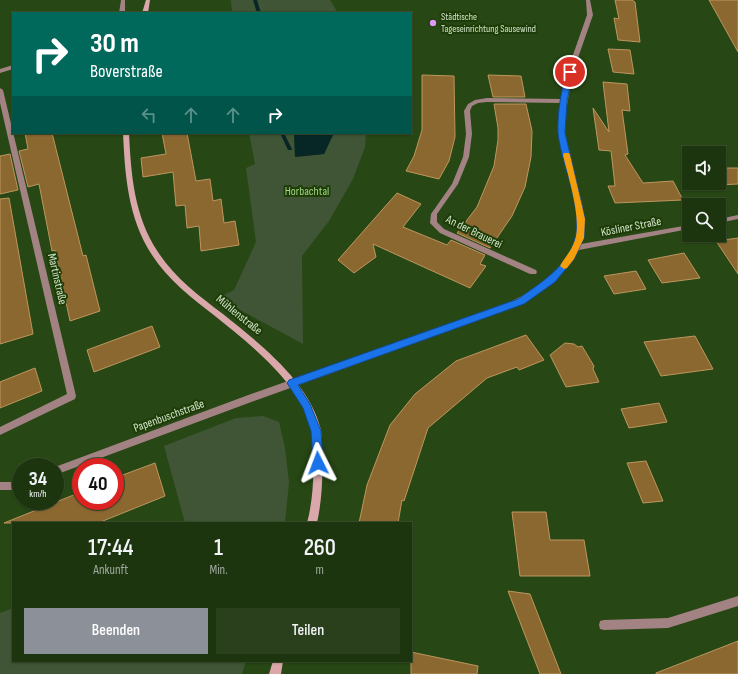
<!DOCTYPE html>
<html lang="de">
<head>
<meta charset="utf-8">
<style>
  body { margin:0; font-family:"Sofia Sans Condensed",sans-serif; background:#2a401d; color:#f1f3f6; height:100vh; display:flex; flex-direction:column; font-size:15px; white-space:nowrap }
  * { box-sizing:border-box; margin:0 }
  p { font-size:13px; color:#a0ab9e }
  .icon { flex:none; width:22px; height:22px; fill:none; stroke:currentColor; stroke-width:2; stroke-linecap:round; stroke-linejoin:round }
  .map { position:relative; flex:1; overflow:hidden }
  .panel { position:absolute; left:12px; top:522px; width:400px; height:140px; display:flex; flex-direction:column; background:#1d350f; border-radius:0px; box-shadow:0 1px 3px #0004,0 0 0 1px #3b502f }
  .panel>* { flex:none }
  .banner { position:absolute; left:12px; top:12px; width:400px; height:122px; border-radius:0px; box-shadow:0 1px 3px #0004,0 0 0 1px #3b502f; background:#00695c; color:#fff; overflow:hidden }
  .controls { position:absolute; left:682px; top:146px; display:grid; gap:8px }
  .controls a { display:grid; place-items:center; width:44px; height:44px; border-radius:0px; background:#1d350f; box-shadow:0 1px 3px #0004,0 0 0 1px #3b502f; font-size:20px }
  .speed { position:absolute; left:12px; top:458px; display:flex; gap:8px; font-size:20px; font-weight:700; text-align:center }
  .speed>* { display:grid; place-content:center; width:52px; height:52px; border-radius:50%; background:#1d350f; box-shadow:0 1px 3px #0004,0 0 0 1px #3b502f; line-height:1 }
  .speed small { font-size:10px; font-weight:400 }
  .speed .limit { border:6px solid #d22; background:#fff; color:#111 }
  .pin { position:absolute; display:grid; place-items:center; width:34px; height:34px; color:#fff; margin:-17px; border:2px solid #fff; border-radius:50%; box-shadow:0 1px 4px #0007 }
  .me { position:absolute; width:44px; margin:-22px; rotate:357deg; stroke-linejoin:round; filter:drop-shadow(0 0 3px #0008) }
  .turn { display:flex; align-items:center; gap:14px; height:84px; padding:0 12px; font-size:18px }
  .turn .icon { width:52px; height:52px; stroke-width:2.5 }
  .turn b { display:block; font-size:28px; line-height:34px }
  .lanes { display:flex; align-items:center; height:38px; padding:0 12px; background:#0003; justify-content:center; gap:20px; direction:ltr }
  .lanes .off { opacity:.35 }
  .eta { display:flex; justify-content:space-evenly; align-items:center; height:68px; text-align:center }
  .eta b { font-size:24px; font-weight:600; line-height:28px }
  .primary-button { display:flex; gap:8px; margin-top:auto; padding:8px 12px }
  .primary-button a { flex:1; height:46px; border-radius:0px; background:#8c9099; color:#fff; font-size:16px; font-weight:600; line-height:46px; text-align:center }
  .primary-button a+a { background:#2a401d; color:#f1f3f6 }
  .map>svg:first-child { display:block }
</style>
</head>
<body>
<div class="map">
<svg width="738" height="674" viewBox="0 0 738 674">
  <rect width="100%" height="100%" fill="#274714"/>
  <g fill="#405536">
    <path d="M231,0H330L338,13H232Z"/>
    <path d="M249,133H294L295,157L324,154L334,133H366L365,147L353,179L329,221L302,256L303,344L218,298L234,290L256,242L246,168L255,164Z"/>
    <path d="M263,416L279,422L285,448L289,482L285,523H185L164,446L236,418Z"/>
    <path d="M13,608V661H246L242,674H0V613Z"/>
  </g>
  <path fill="#072727" d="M294,133H334L324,154L295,157Z"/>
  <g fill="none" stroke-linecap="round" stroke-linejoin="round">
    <g fill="#072727" fill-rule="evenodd">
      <path d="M253,0H257L261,13H257Z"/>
      <path d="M280,133H284L292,149V150H288Z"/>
    </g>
  </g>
  <g fill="#8c6831" stroke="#bd965f">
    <path d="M615,0H632L635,2L640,42L618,40L614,18L619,19Z"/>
    <path d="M709,0H738V52Z"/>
    <path d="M608,49L630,50L634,74L613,72Z"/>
    <path d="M422,75L454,76L455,137L449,161L439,179L406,171L414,156L422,130Z"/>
    <path d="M488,75L521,76L525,97H493Z"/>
    <path d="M603,82L627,84L630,111L622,110L628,154L625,155L643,183L673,181L683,200L615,203L608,186H615L611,151L599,150L593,108L609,132Z"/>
    <path d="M494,104H526L532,131L531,157L525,187L512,216L490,248L457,233L477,207L494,166L498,140V128Z"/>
    <path d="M25,133H52L83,256L86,255L100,311L70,321L55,250L52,251L39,184L28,187L19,151L28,149Z"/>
    <path d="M162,133H187L196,181L210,179L213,201L221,199L224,223L235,221L239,245L201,251L199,226L187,228L185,205L176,206L173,172L143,177L141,158L166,154Z"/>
    <path d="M10,154L18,190L0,194V156Z"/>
    <path d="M719,168H738V184L719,185Z"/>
    <path d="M397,193L421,204L403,227L447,245L451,240L485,255L480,264L486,266L470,288L373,244L376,257L354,273L338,260Z"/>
    <path d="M9,198L33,334L0,344V199Z"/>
    <path d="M738,238V274L716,241Z"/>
    <path d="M684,253L700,278L662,283L648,260Z"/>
    <path d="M636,271L646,289L614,294L604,276Z"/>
    <path d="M152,326L160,347L94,372L87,350Z"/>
    <path d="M526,335L544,360L519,370L517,367L487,378L428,428L404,501L402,500L398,523H359L367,485L390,425L415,394L456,361Z"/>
    <path d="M695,336L713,369L661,376L644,342Z"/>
    <path d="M565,343L574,344L578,347L582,346L594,366L593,369L599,382L566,387L550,355Z"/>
    <path d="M35,368L42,391L0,408V382Z"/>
    <path d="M659,403L667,422L629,428L621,409Z"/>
    <path d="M646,461L663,501L643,503L627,463Z"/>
    <path d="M155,463L165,496L98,523H4L81,492V501H115V480L121,478L120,476Z"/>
    <path d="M512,512H546L550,540H584L590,576H520Z"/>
    <path d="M508,591L530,594L561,674H540Z"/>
    <path d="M738,641V674H656V673Z"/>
    <path d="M411,652L478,666L477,674H411Z"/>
  </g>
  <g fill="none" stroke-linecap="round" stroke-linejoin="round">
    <path fill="#a28283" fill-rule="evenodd" d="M121,0H125V13H119Z"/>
    <g fill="#a28283" fill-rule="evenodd">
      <path d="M586,0H590L593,15L573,72L565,116V133L583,208L585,230L581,244L689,225V229L579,250C563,278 540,295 512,308L257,400L55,475V467L251,394L506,304C538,289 577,264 578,225C578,205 571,185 567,165C561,141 557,128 561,103L487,102L478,103L472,106L470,111L472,134L469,157L458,184L437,214V222L444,229L536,270L537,272L536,274H530L440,233L430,223L431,214L452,184L463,157L466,134L464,111L468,104L475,100L487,98L562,99L567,72L587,15Z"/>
      <path d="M13,65V69L0,73V69Z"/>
      <path d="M0,88L3,90L76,396L75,399L0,435V427L67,394L0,103Z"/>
      <path d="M738,215V219L719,223V219Z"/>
      <path d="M21,480V488L15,490H0V482H15Z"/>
      <path d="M738,596V606L668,628L604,630L600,629L599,625L600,621L604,620L668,618Z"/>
    </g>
    <g fill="#daa8aa" fill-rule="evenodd">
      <path d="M146,0H150L148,13H142Z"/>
      <path d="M123,133H129C131,174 134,216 158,252C174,277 199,296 223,314C260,344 309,381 321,430C322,438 322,446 322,454C323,477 322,500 317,523H307C313,500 314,477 313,454C313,446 314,437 312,430C300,383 251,345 215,316C192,298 168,280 152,255C128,218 125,176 123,133Z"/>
      <path d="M273,661H283L281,674H269Z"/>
    </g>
  </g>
  <path fill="#1a73e8" stroke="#114b97" d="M568,70L573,72L567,101L565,133L585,219L584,238L574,259L555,282L524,304L298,385L310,404L321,431L323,463L321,466L318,467L314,466L313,463L311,431L303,408L287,383L289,380L518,299C536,286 556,274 568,255C591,220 562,171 558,133C557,117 561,86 568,70Z"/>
  <path fill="#f59e0b" d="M564,153H569L570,155L585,219L584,238L574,259L567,268L564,269L560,266C565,257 572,250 575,240C582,219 568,176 563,155Z"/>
  <circle fill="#db99f6" stroke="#1d3c07" stroke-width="1.5" cx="433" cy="23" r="4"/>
  <g text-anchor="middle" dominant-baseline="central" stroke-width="4" stroke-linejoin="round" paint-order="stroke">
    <g font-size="10" fill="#d0e3c7" stroke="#1d3c07" text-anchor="start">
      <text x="441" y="17">Städtische<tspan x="441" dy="12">Tageseinrichtung Sausewind</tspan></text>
    </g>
    <g font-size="12" fill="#a0d586" stroke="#1d3c07">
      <text x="307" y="191">Horbachtal</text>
    </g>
    <g font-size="12" fill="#d0e3c7" stroke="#1d3c07">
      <text transform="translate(631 227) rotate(-11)">Kösliner Straße</text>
      <text transform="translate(474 232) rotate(26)">An der Brauerei</text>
      <text transform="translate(57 279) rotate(77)">Martinstraße</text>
      <text transform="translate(239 315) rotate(39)">Mühlenstraße</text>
      <text transform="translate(169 416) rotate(-20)">Papenbuschstraße</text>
    </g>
  </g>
</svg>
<div class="controls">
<a><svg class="icon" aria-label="sound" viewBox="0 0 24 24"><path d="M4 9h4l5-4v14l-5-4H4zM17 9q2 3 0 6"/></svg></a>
<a><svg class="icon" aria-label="search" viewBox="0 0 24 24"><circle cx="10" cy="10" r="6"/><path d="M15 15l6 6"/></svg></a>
</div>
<div class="speed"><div>34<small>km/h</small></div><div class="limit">40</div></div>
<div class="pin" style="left:570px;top:72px;background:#d93025"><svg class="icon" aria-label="arrive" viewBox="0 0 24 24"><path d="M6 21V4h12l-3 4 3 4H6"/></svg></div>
<svg class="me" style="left:318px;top:463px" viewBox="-20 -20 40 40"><path d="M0-17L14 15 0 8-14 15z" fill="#1a73e8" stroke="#fff" stroke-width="4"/></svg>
<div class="banner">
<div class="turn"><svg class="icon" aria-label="right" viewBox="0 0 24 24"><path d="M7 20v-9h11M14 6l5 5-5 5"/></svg><div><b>30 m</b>Boverstraße</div></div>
<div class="lanes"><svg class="icon off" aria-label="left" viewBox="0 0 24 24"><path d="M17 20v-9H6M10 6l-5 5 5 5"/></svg><svg class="icon off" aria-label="ahead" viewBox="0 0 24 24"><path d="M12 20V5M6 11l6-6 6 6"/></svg><svg class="icon off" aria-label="ahead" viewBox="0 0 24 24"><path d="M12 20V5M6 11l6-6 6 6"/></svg><svg class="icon" aria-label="right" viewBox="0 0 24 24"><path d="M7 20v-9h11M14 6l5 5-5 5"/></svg></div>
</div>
<section class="panel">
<div class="eta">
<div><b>17:44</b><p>Ankunft</p></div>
<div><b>1</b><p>Min.</p></div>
<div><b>260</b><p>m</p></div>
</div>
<div class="primary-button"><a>Beenden</a><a>Teilen</a></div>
</section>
</div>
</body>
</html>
